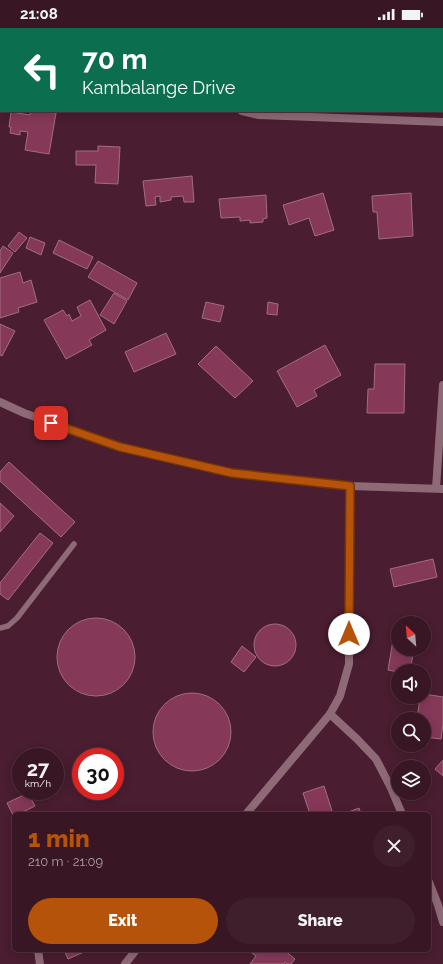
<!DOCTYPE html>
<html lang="en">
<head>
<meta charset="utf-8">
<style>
  body { margin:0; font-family:Raleway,sans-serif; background:#3f1f2c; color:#f1f3f6; height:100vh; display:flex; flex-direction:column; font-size:15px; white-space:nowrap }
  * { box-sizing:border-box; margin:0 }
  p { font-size:13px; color:#ab9fa6 }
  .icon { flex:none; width:22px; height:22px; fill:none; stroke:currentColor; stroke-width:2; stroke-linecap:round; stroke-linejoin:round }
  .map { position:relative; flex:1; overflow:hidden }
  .panel { position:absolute; left:12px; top:784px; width:419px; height:140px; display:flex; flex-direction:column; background:#381624; border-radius:6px; box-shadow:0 2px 10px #0003,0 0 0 1px #523541 }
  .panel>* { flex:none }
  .banner { position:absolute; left:0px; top:0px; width:443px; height:84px; box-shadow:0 2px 10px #0003,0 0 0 1px #523541; background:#0b6e4f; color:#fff; overflow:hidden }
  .needle { width:26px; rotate:334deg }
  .tools { position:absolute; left:391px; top:588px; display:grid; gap:8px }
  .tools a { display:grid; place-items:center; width:40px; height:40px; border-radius:50%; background:#381624; box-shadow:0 2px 10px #0003,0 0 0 1px #523541; font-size:20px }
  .speed { position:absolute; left:12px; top:720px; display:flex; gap:8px; font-size:20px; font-weight:700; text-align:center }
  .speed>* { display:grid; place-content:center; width:52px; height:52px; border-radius:50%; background:#381624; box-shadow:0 2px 10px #0003,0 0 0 1px #523541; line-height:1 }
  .speed small { font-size:10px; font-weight:400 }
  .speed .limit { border:6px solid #d22; background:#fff; color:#111 }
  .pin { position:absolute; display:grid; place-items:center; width:34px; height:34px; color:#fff; margin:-17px; border-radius:8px; box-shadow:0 2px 6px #0006 }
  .me { position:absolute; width:44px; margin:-22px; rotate:0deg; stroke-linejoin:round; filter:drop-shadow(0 0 3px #0008) }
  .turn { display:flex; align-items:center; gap:14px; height:84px; padding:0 16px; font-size:18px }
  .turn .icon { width:52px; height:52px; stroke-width:2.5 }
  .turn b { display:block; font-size:28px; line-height:34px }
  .round { display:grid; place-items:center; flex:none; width:42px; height:42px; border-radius:21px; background:#3f1f2c }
  .head { display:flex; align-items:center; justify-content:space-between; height:68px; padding:0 16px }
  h1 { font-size:24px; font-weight:800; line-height:30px; color:#b45309 }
  .primary-button { display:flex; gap:8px; margin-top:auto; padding:8px 16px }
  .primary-button a { flex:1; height:46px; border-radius:24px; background:#b45309; color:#fff; font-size:16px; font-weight:800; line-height:46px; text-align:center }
  .primary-button a+a { background:#3f1f2c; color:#f1f3f6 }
  .status { display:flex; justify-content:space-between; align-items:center; height:28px; padding:0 20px; background:#381624; direction:ltr }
  .status svg { height:11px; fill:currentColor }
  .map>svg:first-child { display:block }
</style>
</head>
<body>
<div class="status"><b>21:08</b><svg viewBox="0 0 49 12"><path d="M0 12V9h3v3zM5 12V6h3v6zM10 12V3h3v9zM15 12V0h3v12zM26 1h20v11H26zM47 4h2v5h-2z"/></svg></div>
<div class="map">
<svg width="443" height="936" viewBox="0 0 443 936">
  <rect width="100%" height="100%" fill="#4a1d30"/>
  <g fill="#853858" stroke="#a36d80">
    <path d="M351,0H396L397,1H350Z"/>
    <path d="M31,83H43L56,85L49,126L25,122L28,104L20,103V107L10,105L11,99H9L11,84L30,87Z"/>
    <path d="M98,118L120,119L118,156L95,155L96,137H76V123H98Z"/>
    <path d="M192,148L194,174H184L183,168L171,169V172L160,174V168L155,169L156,177L146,178L143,153Z"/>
    <path d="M323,165L334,202L315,208L309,190L289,197L283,177Z"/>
    <path d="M411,165L413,208L379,211L377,184H373L372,168Z"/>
    <path d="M266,167L267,190L263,191V194L250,195V192L240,193V189L221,190L219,171Z"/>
    <path d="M19,204L27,210L15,224L8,218Z"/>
    <path d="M30,209L45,215L41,227L26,220Z"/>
    <path d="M59,212L93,229L87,241L53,225Z"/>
    <path d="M3,218L13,225L0,245V223Z"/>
    <path d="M98,233L137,255L128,272L88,249Z"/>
    <path d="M20,244L23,255L31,252L37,274L18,280L19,284L0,290V250Z"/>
    <path d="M114,265L127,273L114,296L100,287Z"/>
    <path d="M90,272L106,302L89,312L92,317L66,331L44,292L63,282L67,288L69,286L72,293L81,288L77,279Z"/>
    <path d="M206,274L224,278L220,294L202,290Z"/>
    <path d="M268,274L278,276L277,287L267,286Z"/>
    <path d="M0,296L15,303L2,328L0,327Z"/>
    <path d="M166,305L176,326L134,344L125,324Z"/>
    <path d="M325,317L341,347L314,362L317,368L297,379L277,343Z"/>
    <path d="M216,318L253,353L235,370L198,336Z"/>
    <path d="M375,336H405L404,385H367L368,361H374Z"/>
    <path d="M9,434L75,494L61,509L0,453V444Z"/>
    <path d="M0,475L14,488L0,504Z"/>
    <path d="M40,505L53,515L8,572L0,566V555Z"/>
    <path d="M433,531L437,549L394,559L390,541Z"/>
    <circle cx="96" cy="629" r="39"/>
    <circle cx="275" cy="617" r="21"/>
    <path d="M394,606H398V621H414L410,643H398V644L388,642Z"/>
    <path d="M242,618L256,629L244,644L231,634Z"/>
    <circle cx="192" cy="704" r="39"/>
    <path d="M424,666L443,669V696L441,711L424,709V691H417L420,669H424Z"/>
    <path d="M443,732V748L435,741Z"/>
    <path d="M324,758L333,786H310L303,765Z"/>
    <path d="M28,765L35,778L23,784L25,786H18V785L14,786L13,787L7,775Z"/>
    <path d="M359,780L361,786H343Z"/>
    <path d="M64,922H85L86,923L68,931Z"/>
    <path d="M248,922H284L295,931L291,936H287L285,934L284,936H250L256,928Z"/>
  </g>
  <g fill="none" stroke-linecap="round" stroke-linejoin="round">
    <path stroke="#8e6976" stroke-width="5.5" d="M0,600L8,598L17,590L74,516"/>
    <g stroke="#8e6976" stroke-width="8">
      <path d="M55,0L57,1"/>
      <path d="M242,83L259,87L443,94"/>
      <path d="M436,460L443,357"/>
      <path d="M330,686L357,711L376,731L391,760L402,786"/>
      <path d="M246,786L330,686L340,668L349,636L350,458"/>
      <path d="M429,854L438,877L443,894"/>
      <path d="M38,922L40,936"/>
      <path d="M125,936L136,922"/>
    </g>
    <path stroke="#8e6976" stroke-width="8" d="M0,374L24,385L120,419L232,445L350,458L443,461"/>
  </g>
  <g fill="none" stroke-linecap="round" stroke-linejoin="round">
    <defs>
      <path id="route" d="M51,395L120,419L232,445L350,458L349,606"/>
    </defs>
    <use href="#route" stroke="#753606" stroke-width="10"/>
    <use href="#route" stroke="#b45309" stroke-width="7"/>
  </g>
</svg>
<div class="tools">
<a><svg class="needle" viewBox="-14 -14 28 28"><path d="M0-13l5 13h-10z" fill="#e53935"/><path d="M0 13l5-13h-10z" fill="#ab9fa6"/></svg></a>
<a><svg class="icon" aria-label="sound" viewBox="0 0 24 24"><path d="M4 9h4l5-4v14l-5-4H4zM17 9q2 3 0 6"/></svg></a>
<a><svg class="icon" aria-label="search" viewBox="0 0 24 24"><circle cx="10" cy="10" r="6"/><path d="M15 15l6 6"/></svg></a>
<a><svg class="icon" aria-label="layers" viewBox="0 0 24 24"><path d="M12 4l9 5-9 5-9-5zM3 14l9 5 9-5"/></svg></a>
</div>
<div class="speed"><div>27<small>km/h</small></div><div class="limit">30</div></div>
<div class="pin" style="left:51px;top:395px;background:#d93025"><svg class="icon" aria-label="arrive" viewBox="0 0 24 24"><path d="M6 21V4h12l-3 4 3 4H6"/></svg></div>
<svg class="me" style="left:349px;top:606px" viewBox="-20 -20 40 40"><circle r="19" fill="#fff"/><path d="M0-13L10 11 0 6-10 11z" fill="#b45309"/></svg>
<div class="banner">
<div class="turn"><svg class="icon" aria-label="left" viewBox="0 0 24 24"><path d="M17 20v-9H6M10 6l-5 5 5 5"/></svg><div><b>70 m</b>Kambalange Drive</div></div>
</div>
<section class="panel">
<div class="head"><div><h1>1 min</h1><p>210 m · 21:09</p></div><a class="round"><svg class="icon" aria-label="close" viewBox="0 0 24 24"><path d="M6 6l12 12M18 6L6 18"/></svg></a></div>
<div class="primary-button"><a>Exit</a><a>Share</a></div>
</section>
</div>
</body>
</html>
